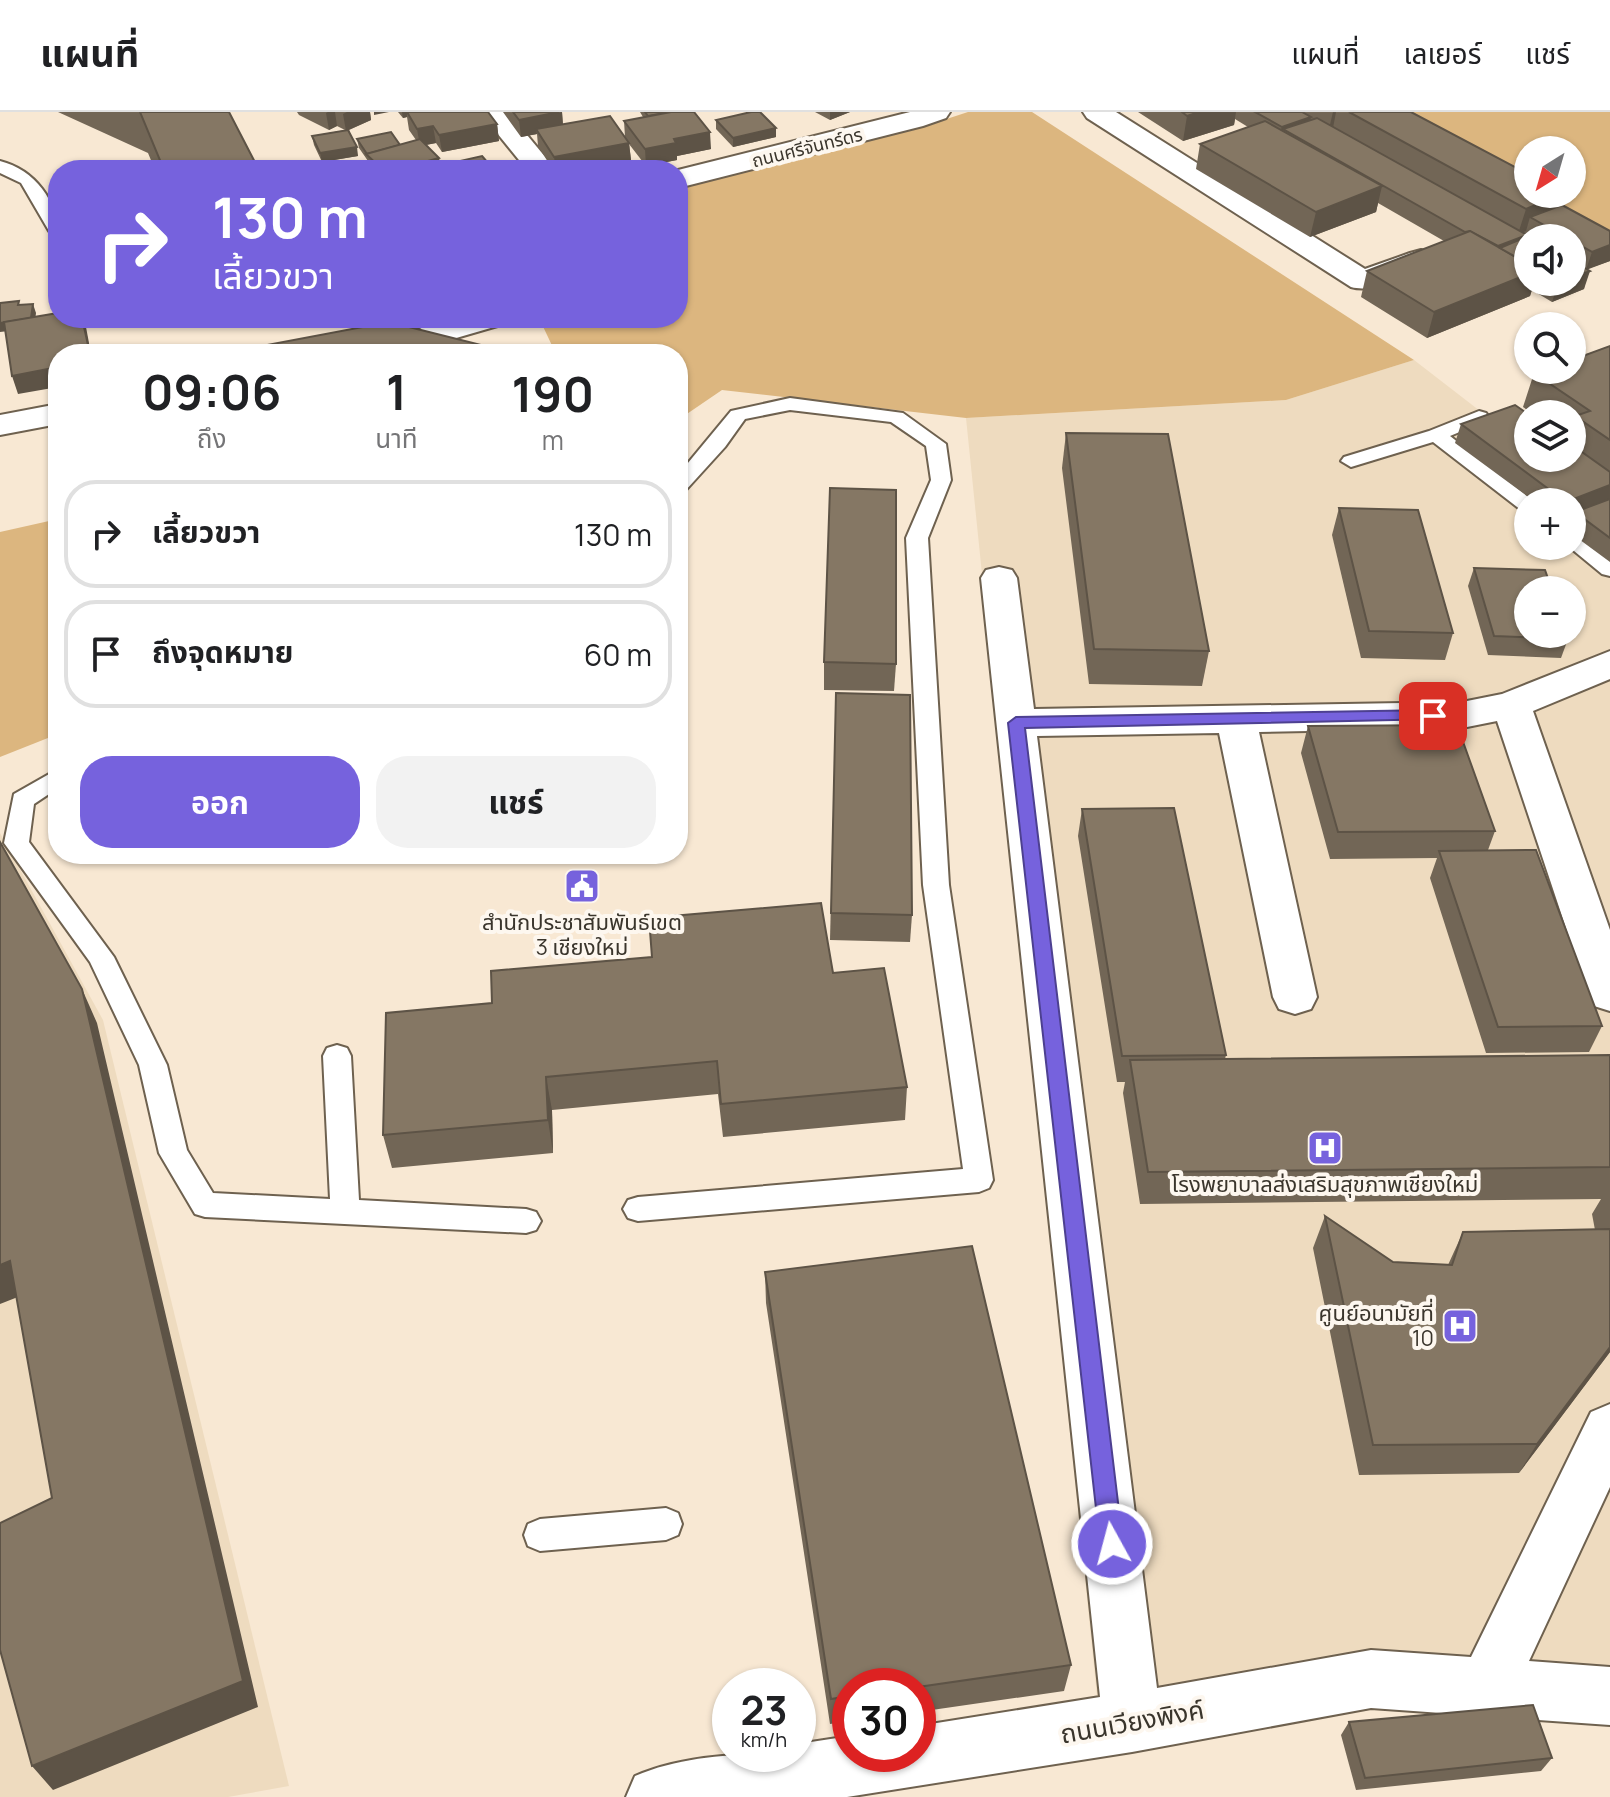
<!DOCTYPE html>
<html lang="th">
<head>
<meta charset="utf-8">
<style>
  body { margin:0; font-family:Manrope,"Noto Sans Thai",sans-serif; background:#f2f2f2; color:#202124; height:100vh; display:flex; flex-direction:column; font-size:30px; white-space:nowrap }
  * { box-sizing:border-box; margin:0 }
  p { font-size:26px; color:#757577 }
  .icon { flex:none; width:44px; height:44px; fill:none; stroke:currentColor; stroke-width:2; stroke-linecap:round; stroke-linejoin:round }
  .map { position:relative; flex:1; overflow:hidden }
  .panel { position:absolute; left:48px; top:232px; width:640px; height:520px; display:flex; flex-direction:column; background:#fff; border-radius:32px; box-shadow:0 2px 6px #0004 }
  .panel>* { flex:none }
  .guide { position:absolute; left:48px; top:48px; width:640px; height:168px; border-radius:32px; box-shadow:0 2px 6px #0004; background:#7662dd; color:#fff; overflow:hidden }
  .needle { width:52px; rotate:217deg }
  .fabs { position:absolute; left:1514px; top:24px; display:grid; gap:16px }
  .fabs a { display:grid; place-items:center; width:72px; height:72px; border-radius:50%; background:#fff; box-shadow:0 2px 6px #0004; font-size:40px }
  .speed { position:absolute; left:712px; top:1556px; display:flex; gap:16px; font-size:40px; font-weight:700; text-align:center }
  .speed>* { display:grid; place-content:center; width:104px; height:104px; border-radius:50%; background:#fff; box-shadow:0 2px 6px #0004; line-height:1 }
  .speed small { font-size:20px; font-weight:400 }
  .speed .limit { border:12px solid #d22; background:#fff; color:#111 }
  .pin { position:absolute; display:grid; place-items:center; width:68px; height:68px; color:#fff; margin:-34px; border-radius:16px; box-shadow:0 4px 12px #0006 }
  .me { position:absolute; width:88px; margin:-44px; rotate:353deg; stroke-linejoin:round; filter:drop-shadow(0 0 6px #0008) }
  .turn { display:flex; align-items:center; gap:28px; height:168px; padding:0 32px; font-size:36px }
  .turn .icon { width:104px; height:104px; stroke-width:2.5 }
  .turn b { display:block; font-size:56px; line-height:68px }
  .eta { display:flex; justify-content:space-evenly; align-items:center; height:136px; text-align:center }
  .eta b { font-size:48px; font-weight:700; line-height:56px }
  .cta { display:flex; gap:16px; margin-top:auto; padding:16px 32px }
  .cta a { flex:1; height:92px; border-radius:32px; background:#7662dd; color:#fff; font-size:32px; font-weight:700; line-height:92px; text-align:center }
  .cta a+a { background:#f2f2f2; color:#202124 }
  ul { padding:0; list-style:none }
  li { display:flex; align-items:center; gap:24px; height:108px; margin:0 16px 12px; padding:0 16px; border:4px solid #e0e0e0; border-radius:32px }
  li div { flex:1 }
  li b { display:block; font-size:30px }
  li em { font-style:normal }
  header { display:flex; align-items:center; gap:48px; box-sizing:border-box; height:112px; padding:0 40px; background:#fff; border-bottom:2px solid #e0e0e0 }
  header strong { font-size:38px }
  nav { display:flex; gap:44px; margin-inline-start:auto; font-size:28px }
  .map>svg:first-child { display:block }
</style>
</head>
<body>
<header>
<strong>แผนที่</strong>
<nav><a>แผนที่</a><a>เลเยอร์</a><a>แชร์</a></nav>
</header>
<div class="map">
<svg width="1610" height="1685" viewBox="0 0 1610 1685">
  <rect width="100%" height="100%" fill="#f8e8d3"/>
  <g fill="#eedbbf" fill-rule="evenodd">
    <path d="M1414,248L1528,336V346L1610,399V1571L1330,1550L1097,1584L966,306L1286,288ZM1528,390H1572V434H1528ZM1528,478H1572V522H1528Z"/>
    <path d="M0,721L103,908L289,1674L228,1685H0Z"/>
  </g>
  <g fill="#dcb67f" fill-rule="evenodd">
    <path d="M968,0H1032L1414,248L1286,288L966,306L722,278L678,308V242H556L539,206H678V73L913,18Z"/>
    <path d="M1374,0H1610V128ZM1528,38H1572V82H1528Z"/>
    <path d="M58,407V622L0,645V420Z"/>
  </g>
  <g fill="none" stroke-linecap="round" stroke-linejoin="round">
    <defs>
      <g id="service">
        <path d="M0,49C35,58 58,89 58,124L49,119L21,71L0,61Z"/>
        <path d="M790,286L903,301L946,332L951,368L928,426L949,773L993,1068L989,1076L979,1080L638,1109L628,1106L623,1097L628,1088L638,1085L963,1057L923,773L906,426L931,368L926,334L891,310L790,298L745,307L725,335L685,379L678,381V363L731,299Z"/>
        <path d="M1479,299L1486,301L1489,305L1486,309L1450,324L1535,390H1528V400L1521,398L1433,330L1351,355L1341,349L1344,345L1429,319Z"/>
        <path d="M1572,421L1579,422L1610,446V464L1602,462L1568,434H1572Z"/>
        <path d="M58,657V676L34,692L29,730L114,845L167,953L187,1038L213,1081L330,1087L323,944L327,936L337,933L347,936L351,944L359,1088L526,1097L536,1100L541,1109L536,1118L526,1121L205,1105L195,1102L159,1041L139,953L90,850L4,731L14,682Z"/>
        <path d="M666,1396L678,1401L682,1412L678,1423L666,1428L540,1439L528,1434L524,1423L528,1412L540,1407Z"/>
      </g>
      <g id="minor">
        <path d="M480,0H508L556,58H527Z"/>
        <path d="M910,0H950L946,6L923,14L678,76V58Z"/>
        <path d="M1083,0H1116L1365,157L1410,141L1421,138L1432,141L1436,147L1432,153C1408,162 1376,182 1351,175L1087,6Z"/>
        <path d="M456,206H506L501,213L401,242H350L355,235Z"/>
        <path d="M58,292V312L0,323V303Z"/>
        <path d="M999,455L1012,458L1017,466L1034,597L1462,590L1502,582L1610,539V567L1533,599L1610,818V899L1594,894L1588,882L1497,609L1462,616L1259,620L1317,885L1311,897L1295,902L1279,897L1273,885L1219,621L1037,624L1157,1576L1371,1538L1471,1545L1591,1300L1610,1292V1375L1529,1549L1610,1555V1613L1371,1596L1132,1640L847,1685H626L635,1664C686,1642 743,1642 798,1642V1632L850,1624V1642H918V1614L1100,1585L981,466L986,458Z"/>
      </g>
    </defs>
    <use href="#service" stroke="#6e614f" stroke-width="4"/>
    <use href="#minor" stroke="#6e614f" stroke-width="4"/>
    <use href="#service" fill="#fff" fill-rule="evenodd"/>
    <use href="#minor" fill="#fff" fill-rule="evenodd"/>
  </g>
  <g fill="#726656" fill-rule="evenodd">
    <path d="M58,0H229L259,58H155L148,41Z"/>
    <path d="M297,0H370L371,8L349,18L358,44L322,50L314,33L312,24L345,18L337,14L329,18L299,3Z"/>
    <path d="M398,0H488L497,12L499,29L442,40L436,31L426,33L439,46L441,58H369L368,49L359,36L357,27L400,33L416,28L409,18L407,5L403,6Z"/>
    <path d="M503,0H562L563,12L625,25L624,9L643,5L640,0H694L711,37L677,44V48L646,54L629,32L631,48L577,58H553L538,34L537,22L521,25Z"/>
    <path d="M815,0H850L830,8Z"/>
    <path d="M1138,0H1411L1563,82L1560,94L1610,119V149L1587,157L1584,177L1552,190L1532,178L1530,184L1427,226L1361,185L1367,159L1444,129L1378,91L1376,100L1310,125L1196,57L1200,32L1248,15L1235,7L1234,13L1183,29ZM1528,126H1572V170H1528Z"/>
    <path d="M716,8L776,16V25L733,35L716,17Z"/>
    <path d="M405,206H455L418,217L413,216Z"/>
    <path d="M1610,234V450L1572,422V409L1574,403L1572,390H1535L1455,331L1461,312L1572,346V302H1533L1523,295L1534,261Z"/>
    <path d="M1066,321L1209,539L1202,574L1089,572L1062,356Z"/>
    <path d="M1339,396L1453,521L1445,548L1361,546L1332,423Z"/>
    <path d="M1474,456L1568,527L1561,546L1488,543L1468,474Z"/>
    <path d="M824,550L896,552L894,579L824,578Z"/>
    <path d="M836,581L912,803L910,830L830,828Z"/>
    <path d="M1308,614L1495,719L1488,738L1602,914L1589,940L1486,941L1430,766L1437,746L1330,747L1301,641Z"/>
    <path d="M1082,697L1226,943L1225,947L1610,943V1240L1519,1361L1359,1363L1313,1136L1325,1104L1393,1150L1448,1153L1463,1120L1595,1118L1592,1102L1601,1087L1140,1092L1123,981L1125,970H1117L1078,724Z"/>
    <path d="M833,861L907,975L905,1008L723,1025L718,982L552,998L553,1041L392,1056L383,1023Z"/>
    <path d="M765,1160L1071,1553L1064,1579L918,1600V1574H850V1609L830,1612L766,1191Z"/>
    <path d="M1349,1610L1552,1646L1541,1659L1356,1678L1341,1623Z"/>
  </g>
  <g fill="#5d5346">
    <path d="M328,0H335L337,14L329,18L326,1Z"/>
    <path d="M347,0H370L371,8L346,19L343,2Z"/>
    <path d="M374,0H389L374,3Z"/>
    <path d="M402,0H419H407V5L403,6Z"/>
    <path d="M562,0L563,17H536L537,22L521,25L519,8Z"/>
    <path d="M830,0H850L830,8Z"/>
    <path d="M1199,0H1236L1234,13L1183,29L1187,4Z"/>
    <path d="M1333,0H1336L1333,16L1329,17Z"/>
    <path d="M1311,5L1308,23L1283,17L1280,32L1278,33L1282,15Z"/>
    <path d="M497,12L499,29L442,40L439,23Z"/>
    <path d="M433,14L436,31L420,34L417,17Z"/>
    <path d="M776,16V25L733,35V26Z"/>
    <path d="M710,20L711,37L677,44V48L646,54L645,37L674,27Z"/>
    <path d="M629,31L631,48L577,58H556L554,45Z"/>
    <path d="M357,35L358,44L322,50L320,41Z"/>
    <path d="M439,46L441,58H395Z"/>
    <path d="M1382,74L1376,100L1310,125L1316,100Z"/>
    <path d="M1563,82L1556,107L1530,105L1526,119L1518,122L1526,97Z"/>
    <path d="M1527,123L1521,140L1493,136Z"/>
    <path d="M1610,133V149L1586,158L1592,140Z"/>
    <path d="M1590,159L1584,177L1552,190L1558,172L1562,170H1572V166Z"/>
    <path d="M1528,162V170H1534L1530,184L1427,226L1434,200Z"/>
    <path d="M33,192L36,201L34,216L0,220V211Z"/>
    <path d="M82,206L86,215L91,242H90Z"/>
    <path d="M168,206H186L169,208Z"/>
    <path d="M413,206H455L415,218Z"/>
    <path d="M58,255V275L18,282L12,264Z"/>
    <path d="M1610,373V389L1575,400L1572,404V390H1566Z"/>
    <path d="M82,877L97,911L258,1595L53,1678L32,1654L243,1569Z"/>
    <path d="M546,965L552,998L553,1041L548,1008Z"/>
    <path d="M10,1149L28,1181L0,1192V1153Z"/>
    <path d="M1610,1235V1240L1519,1361L1537,1332Z"/>
  </g>
  <g fill="#857764" stroke="#5d5346" stroke-width="2">
    <path d="M140,0H229L259,58H164Z"/>
    <path d="M407,0H488L497,12L439,23L433,14L417,17Z"/>
    <path d="M513,0H559L519,8Z"/>
    <path d="M645,0H671L648,4Z"/>
    <path d="M671,0H694L710,20L674,27L676,31L645,37L624,9Z"/>
    <path d="M751,0H760L776,16L733,26L716,8Z"/>
    <path d="M1182,0H1199L1187,4Z"/>
    <path d="M1255,0H1302L1311,5L1282,15Z"/>
    <path d="M1349,0H1411L1528,62V82H1562L1526,97Z"/>
    <path d="M610,4L629,31L554,45L536,17Z"/>
    <path d="M1317,6L1527,123L1498,134L1470,119L1465,120L1283,17Z"/>
    <path d="M1265,9L1382,74L1316,100L1200,32Z"/>
    <path d="M348,18L357,35L320,41L312,24Z"/>
    <path d="M391,20L400,33L367,42L357,27Z"/>
    <path d="M420,27L439,46L395,58H383L366,42Z"/>
    <path d="M482,44L494,58H446L442,53Z"/>
    <path d="M1562,93L1610,119V133L1592,140L1572,129V126H1567L1530,105Z"/>
    <path d="M1470,119L1528,152V162L1434,200L1367,159Z"/>
    <path d="M1528,124L1531,126H1528V152L1500,136Z"/>
    <path d="M1572,149L1590,159L1572,166Z"/>
    <path d="M19,189L18,193L33,192L31,206L0,211V191Z"/>
    <path d="M58,201V206H82L90,242H58V255L12,264L4,210Z"/>
    <path d="M389,210L517,242H219Z"/>
    <path d="M1610,234V328L1575,304L1590,299L1534,261L1543,258H1572V248Z"/>
    <path d="M1515,293L1528,302V346H1572V333L1610,360V373L1566,390L1461,312Z"/>
    <path d="M1066,321L1168,322L1209,539L1094,537Z"/>
    <path d="M830,376L896,378V552L824,550Z"/>
    <path d="M1610,387V426L1575,400Z"/>
    <path d="M1339,396L1418,398L1453,521L1369,519Z"/>
    <path d="M1474,456L1545,458L1552,478H1528V522H1566L1568,527L1494,524Z"/>
    <path d="M836,581L910,583L912,803L831,801Z"/>
    <path d="M1457,613L1495,719L1338,720L1308,614Z"/>
    <path d="M1174,696L1226,943L1122,944L1082,697Z"/>
    <path d="M0,730L82,877L243,1569L32,1654L0,1538V1411L52,1386L10,1149L0,1153Z"/>
    <path d="M1536,738L1602,914L1498,915L1439,739Z"/>
    <path d="M821,791L833,861L884,856L907,975L721,992L717,949L546,965L548,1008L383,1023L386,901L492,891L491,859L652,845L649,806Z"/>
    <path d="M1610,943V1055L1148,1060L1130,948Z"/>
    <path d="M1325,1104L1393,1150L1452,1153L1463,1120L1610,1117V1235L1537,1332L1373,1333Z"/>
    <path d="M972,1134L1071,1553L918,1575L850,1574V1584L831,1587L765,1160Z"/>
    <path d="M1533,1593L1552,1646L1365,1666L1349,1610Z"/>
  </g>
  <path fill="#7662dd" stroke="#4d4090" stroke-width="2" d="M1433,598L1442,604L1439,607L1025,616L1123,1432L1120,1440L1112,1443L1104,1440L1100,1432L1008,611L1016,605Z"/>
  <defs>
    <symbol id="civic-square" viewBox="-11 -11 22 22"><rect x="-9" y="-9" width="18" height="18" rx="4" fill="#7662dd" stroke="#fdf7ef"/><path d="M-.6-6.5H3V-4.5H.6V-3L4-1V1h2V6H-6V1h2V-1L-.6-3ZM-1.2 2.5V6h2.4V2.5Z" fill="#fff"/></symbol>
    <symbol id="hospital-square" viewBox="-11 -11 22 22"><rect x="-9" y="-9" width="18" height="18" rx="4" fill="#7662dd" stroke="#fdf7ef"/><path d="M-5-5h3v3.5h4V-5h3V5h-3V1.5h-4V5h-3Z" fill="#fff"/></symbol>
  </defs>
  <g fill-rule="evenodd">
    <use href="#civic-square" x="562" y="754" width="40" height="40"/>
    <use href="#hospital-square" x="1305" y="1016" width="40" height="40"/>
    <use href="#hospital-square" x="1440" y="1194" width="40" height="40"/>
  </g>
  <g text-anchor="middle" dominant-baseline="central" stroke-width="8" stroke-linejoin="round" paint-order="stroke">
    <g font-size="18" fill="#3a352c" stroke="#fdf7ef">
      <text transform="translate(807 35) rotate(-14)">ถนนศรีจันทร์ดร</text>
    </g>
    <g font-size="22" fill="#3a352c" stroke="#fdf7ef">
      <text x="582" y="810">สำนักประชาสัมพันธ์เขต<tspan x="582" dy="25">3 เชียงใหม่</tspan></text>
      <text x="1325" y="1072">โรงพยาบาลส่งเสริมสุขภาพเชียงใหม่</text>
      <text x="1434" y="1201" text-anchor="end">ศูนย์อนามัยที่<tspan x="1434" dy="25">10</tspan></text>
    </g>
    <g font-size="26" fill="#3a352c" stroke="#fdf7ef">
      <text transform="translate(1132 1609) rotate(-10)">ถนนเวียงพิงค์</text>
    </g>
  </g>
</svg>
<div class="fabs">
<a><svg class="needle" viewBox="-14 -14 28 28"><path d="M0-13l5 13h-10z" fill="#e53935"/><path d="M0 13l5-13h-10z" fill="#757577"/></svg></a>
<a><svg class="icon" aria-label="sound" viewBox="0 0 24 24"><path d="M4 9h4l5-4v14l-5-4H4zM17 9q2 3 0 6"/></svg></a>
<a><svg class="icon" aria-label="search" viewBox="0 0 24 24"><circle cx="10" cy="10" r="6"/><path d="M15 15l6 6"/></svg></a>
<a><svg class="icon" aria-label="layers" viewBox="0 0 24 24"><path d="M12 4l9 5-9 5-9-5zM3 14l9 5 9-5"/></svg></a>
<a>+</a>
<a>−</a>
</div>
<div class="speed"><div>23<small>km/h</small></div><div class="limit">30</div></div>
<div class="pin" style="left:1433px;top:604px;background:#d93025"><svg class="icon" aria-label="arrive" viewBox="0 0 24 24"><path d="M6 21V4h12l-3 4 3 4H6"/></svg></div>
<svg class="me" style="left:1112px;top:1432px" viewBox="-20 -20 40 40"><circle r="17" fill="#7662dd" stroke="#fff" stroke-width="3"/><path d="M0-11L8 9 0 5-8 9z" fill="#fff"/></svg>
<div class="guide">
<div class="turn"><svg class="icon" aria-label="right" viewBox="0 0 24 24"><path d="M7 20v-9h11M14 6l5 5-5 5"/></svg><div><b>130 m</b>เลี้ยวขวา</div></div>
</div>
<section class="panel">
<div class="eta">
<div><b>09:06</b><p>ถึง</p></div>
<div><b>1</b><p>นาที</p></div>
<div><b>190</b><p>m</p></div>
</div>
<ul>
<li><svg class="icon" aria-label="right" viewBox="0 0 24 24"><path d="M7 20v-9h11M14 6l5 5-5 5"/></svg><div><b>เลี้ยวขวา</b></div><em>130 m</em></li>
<li><svg class="icon" aria-label="arrive" viewBox="0 0 24 24"><path d="M6 21V4h12l-3 4 3 4H6"/></svg><div><b>ถึงจุดหมาย</b></div><em>60 m</em></li>
</ul>
<div class="cta"><a>ออก</a><a>แชร์</a></div>
</section>
</div>
</body>
</html>
